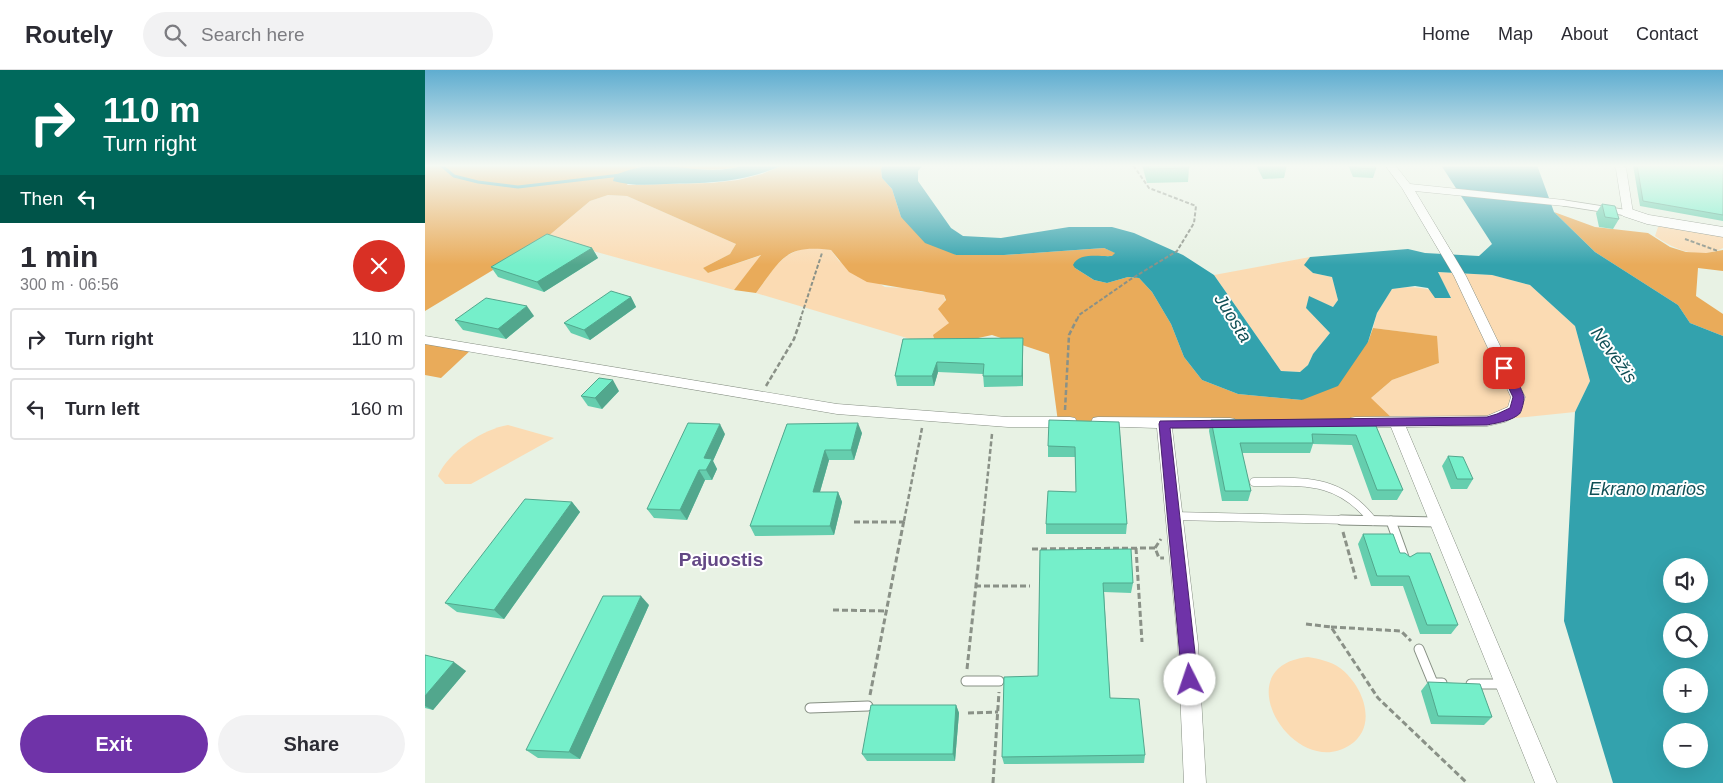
<!DOCTYPE html>
<html lang="en">
<head>
<meta charset="utf-8">
<style>
  body { margin:0; font-family:Helvetica,sans-serif; background:#f2f2f3; color:#2b2b33; height:100vh; display:flex; flex-direction:column; font-size:19px; white-space:nowrap }
  * { box-sizing:border-box; margin:0 }
  p { font-size:16px; color:#7c7c81 }
  .icon { flex:none; width:28px; height:28px; fill:none; stroke:currentColor; stroke-width:2; stroke-linecap:round; stroke-linejoin:round }
  .map { position:relative; flex:1; overflow:hidden }
  .panel { display:flex; flex-direction:column; background:#fff; width:425px }
  .panel>* { flex:none }
  .banner { background:#00695c; color:#fff; overflow:hidden }
  .tools { position:absolute; left:1238px; top:488px; display:grid; gap:10px }
  .tools a { display:grid; place-items:center; width:45px; height:45px; border-radius:50%; background:#fff; box-shadow:0 5px 20px #0002; font-size:25px }
  .pin { position:absolute; display:grid; place-items:center; width:42px; height:42px; color:#fff; margin:-21px; border-radius:10px; box-shadow:0 2px 8px #0006 }
  .me { position:absolute; width:55px; margin:-28px; rotate:356deg; stroke-linejoin:round; filter:drop-shadow(0 0 4px #0008) }
  .turn { display:flex; align-items:center; gap:18px; height:105px; padding:0 20px; font-size:22px }
  .turn .icon { width:65px; height:65px; stroke-width:2.5 }
  .turn b { display:block; font-size:35px; line-height:42px }
  .then { display:flex; align-items:center; height:48px; padding:0 20px; background:#0003; gap:10px; font-size:19px }
  .round { display:grid; place-items:center; flex:none; width:52px; height:52px; border-radius:26px; background:#f2f2f3 }
  .overview { display:flex; align-items:center; justify-content:space-between; height:85px; padding:0 20px }
  h1 { font-size:30px; font-weight:600; line-height:38px }
  .cta { display:flex; gap:10px; margin-top:auto; padding:10px 20px }
  .cta a { flex:1; height:58px; border-radius:30px; background:#6f33a8; color:#fff; font-size:20px; font-weight:600; line-height:58px; text-align:center }
  .cta a+a { background:#f2f2f3; color:#2b2b33 }
  ul { padding:0; list-style:none }
  li { display:flex; align-items:center; gap:15px; height:62px; margin:0 10px 8px; padding:0 10px; border:2px solid #e1e1e2; border-radius:5px }
  li div { flex:1 }
  li b { display:block; font-size:19px }
  li em { font-style:normal }
  header { display:flex; align-items:center; gap:30px; box-sizing:border-box; height:70px; padding:0 25px; background:#fff; border-bottom:1px solid #e1e1e2 }
  header strong { font-size:24px }
  nav { display:flex; gap:28px; margin-inline-start:auto; font-size:18px }
  .search { width:350px; height:45px; background:#f2f2f3; display:flex; align-items:center; gap:12px; box-sizing:border-box; padding:0 18px; border-radius:28px; color:#7c7c81; font-size:19px }
  main { display:flex; flex:1; min-height:0 }
  .map>svg:first-child { display:block }
</style>
</head>
<body>
<header>
<strong>Routely</strong>
<div class="search"><svg class="icon" aria-label="search" viewBox="0 0 24 24"><circle cx="10" cy="10" r="6"/><path d="M15 15l6 6"/></svg>Search here</div>
<nav><a>Home</a><a>Map</a><a>About</a><a>Contact</a></nav>
</header>
<main>
<section class="panel">
<div class="banner">
<div class="turn"><svg class="icon" aria-label="right" viewBox="0 0 24 24"><path d="M7 20v-9h11M14 6l5 5-5 5"/></svg><div><b>110 m</b>Turn right</div></div>
<div class="then">Then<svg class="icon" aria-label="left" viewBox="0 0 24 24"><path d="M17 20v-9H6M10 6l-5 5 5 5"/></svg></div>
</div>
<div class="overview"><div><h1>1 min</h1><p>300 m · 06:56</p></div><a class="round" style="background:#d93025;color:#fff"><svg class="icon" aria-label="close" viewBox="0 0 24 24"><path d="M6 6l12 12M18 6L6 18"/></svg></a></div>
<ul>
<li><svg class="icon" aria-label="right" viewBox="0 0 24 24"><path d="M7 20v-9h11M14 6l5 5-5 5"/></svg><div><b>Turn right</b></div><em>110 m</em></li>
<li><svg class="icon" aria-label="left" viewBox="0 0 24 24"><path d="M17 20v-9H6M10 6l-5 5 5 5"/></svg><div><b>Turn left</b></div><em>160 m</em></li>
</ul>
<div class="cta"><a>Exit</a><a>Share</a></div>
</section>
<div class="map">
<svg width="1298" height="713" viewBox="0 0 1298 713">
  <rect width="100%" height="100%" fill="#e8f2e4"/>
  <g fill="#fbdbb3">
    <path d="M183,125L202,126L311,174L305,184L278,198L283,203L337,185L309,220L121,168L165,131Z"/>
    <path d="M1247,154L1298,164V178C1274,190 1250,180 1230,166L1233,157Z"/>
    <path d="M385,177L406,180L414,191L460,217L482,218L497,222H508L519,225L524,253L512,277L331,223C348,201 354,183 385,177Z"/>
    <path d="M885,187L880,195L888,203L907,207L913,230L908,237L884,227L881,238L905,263L888,284L883,295L876,302L856,301L789,205Z"/>
    <path d="M1012,202L1067,205L1105,215L1150,256L1165,311L1150,342L1062,351L971,352L945,329L967,310L1014,293L1011,266L948,258L952,243L967,219C992,215 1003,218 1026,227Z"/>
    <path d="M83,355L129,368L46,414H20L13,406C23,382 58,359 83,355Z"/>
    <path d="M883,587C894,589 905,591 915,598C938,615 954,656 925,675C869,712 798,596 883,587Z"/>
  </g>
  <g fill="#e9ab5a">
    <path d="M0,95H320C284,106 249,94 212,97L202,115L286,113L313,110L337,104L358,95H458L456,99L457,108L467,119L476,147L531,185H579L679,178L691,183L688,186L659,187L650,198L669,210L682,213L703,207L714,208L727,222L746,254L759,287L777,310L813,324L877,330L943,272L948,258L1012,266L1014,293L967,310L946,328L971,352H633L624,284L567,265L512,277L508,265L524,253L513,239L521,230L519,225L442,212L424,202L406,180C359,174 356,190 331,223L309,220L336,185L283,203L278,198L305,184L311,174L202,126L183,125L165,131L121,168L0,241Z"/>
    <path d="M1129,142L1170,157L1223,163L1245,177L1261,182L1281,183L1298,180V201L1273,198L1271,226L1298,244V266L1265,253L1253,235L1170,182Z"/>
    <path d="M0,270L48,278L16,308L0,305Z"/>
  </g>
  <g fill="#33a2ad" fill-rule="evenodd">
    <path d="M320,95H358C317,113 286,113 241,114C223,115 206,116 188,111L190,105C203,100 215,96 228,96C263,95 284,106 320,95Z"/>
    <path d="M458,95H498L493,101V111L526,158L538,166L576,168L644,157H687L709,163L758,185L789,205L856,301L875,302L883,295L888,284L905,263L881,238L884,226L908,237L913,230L907,207L888,203L879,195L885,187L983,179L1000,183L1054,186L1067,174L1016,95H1112L1129,142L1170,182L1253,235L1265,253L1298,266V713H1188L1139,551L1150,342L1165,311L1150,256L1105,215L1067,205L1013,202L1026,228H1010L1003,218L990,216L967,219L952,243L943,272L913,316L877,330L813,324L777,310L759,287L746,254L727,222L714,208L703,207L682,213L669,210L650,198L648,195C654,182 675,187 687,186L690,183L679,178L579,185H531L500,173L476,147L467,119L457,108L456,99ZM1246,496H1274V524H1246ZM1246,551H1274V579H1246ZM1246,606H1274V634H1246ZM1246,661H1274V689H1246Z"/>
  </g>
  <g fill="none" stroke-linecap="round" stroke-linejoin="round">
    <path stroke="#33a2ad" stroke-width="3" d="M16,95L29,106L53,112L93,117L196,105"/>
    <defs>
      <path id="lane-far2" d="M1139,133L1203,143"/>
      <g id="lane-far1">
        <path d="M829,412C880,412 913,407 948,451"/>
        <path d="M749,446L971,451"/>
      </g>
      <g id="lane">
        <path d="M916,450L1012,452"/>
        <path d="M966,451L980,490"/>
        <path d="M994,579L1008,613H1017"/>
        <path d="M541,611H574"/>
        <path d="M1046,614H1079"/>
        <path d="M385,638L443,636"/>
      </g>
      <g id="street">
        <path d="M960,95H970L985,114L1139,130L1144,133L1139,136L990,121L1041,206L1100,327L1095,344L1080,352L1062,356L981,357L1132,713H1110L966,357H930L925,356L923,352L925,348L930,347L1062,346L1083,337L1086,327L1029,206L977,118Z"/>
        <path d="M1188,95H1198L1201,98L1208,143L1207,145L1203,146L1198,143L1191,99Z"/>
        <path d="M0,266L412,334L583,347H645L650,348L652,352L650,356L645,357H583L412,344L0,274Z"/>
        <path d="M673,347L805,348L810,349L812,353L810,357L805,358H747L773,574L781,713H759L753,574L732,358L668,356L666,352L668,348Z"/>
      </g>
      <path id="secondary" d="M1203,138L1224,145L1298,157V167L1222,154L1198,146L1195,143L1198,140Z"/>
    </defs>
    <use href="#lane-far2" stroke="#868f83" stroke-width="7"/>
    <use href="#lane-far1" stroke="#868f83" stroke-width="9"/>
    <use href="#lane" stroke="#868f83" stroke-width="11"/>
    <use href="#street" stroke="#868f83" stroke-width="1"/>
    <use href="#secondary" stroke="#868f83" stroke-width="1"/>
    <g stroke="#8a9187" stroke-width="2" stroke-dasharray="4 2" stroke-linecap="butt">
      <path d="M1260,169L1293,181"/>
      <path d="M375,250L397,183"/>
      <path d="M652,250L654,245L706,209L752,181L769,153L771,136L724,118L708,95"/>
    </g>
    <g stroke="#8a9187" stroke-width="2.5" stroke-dasharray="5 2.5" stroke-linecap="butt">
      <path d="M341,316L369,269L376,249"/>
      <path d="M640,340L644,265L652,249"/>
      <path d="M479,451L497,358"/>
      <path d="M558,451L567,364"/>
    </g>
    <g stroke="#8a9187" stroke-width="3" stroke-dasharray="6 3" stroke-linecap="butt">
      <path d="M429,452H479"/>
      <path d="M918,462L931,509"/>
      <path d="M711,478L717,572"/>
      <path d="M730,478L736,469"/>
      <path d="M607,479L730,478L734,488H739"/>
      <path d="M550,516H605"/>
      <path d="M408,540L462,541"/>
      <path d="M881,554L906,557L953,628L1042,713"/>
      <path d="M906,557L976,561L986,571"/>
      <path d="M542,599L558,450"/>
      <path d="M445,625L479,450"/>
      <path d="M543,643L573,642"/>
      <path d="M568,713L574,622"/>
    </g>
    <use href="#lane-far2" stroke="#fff" stroke-width="5.5"/>
    <use href="#lane-far1" stroke="#fff" stroke-width="8"/>
    <use href="#lane" stroke="#fff" stroke-width="9"/>
    <use href="#street" fill="#fff" fill-rule="evenodd"/>
    <use href="#secondary" fill="#fff" fill-rule="evenodd"/>
  </g>
  <g fill="#65ceae">
    <path d="M717,95H763L764,98L763,112L722,113Z"/>
    <path d="M831,95H862L859,108L838,109Z"/>
    <path d="M923,95H949L951,99L948,108L928,107Z"/>
    <path d="M1208,95H1298V151L1215,136Z"/>
    <path d="M1177,134L1194,149L1188,159L1174,157L1171,143Z"/>
    <path d="M167,178L173,188L119,222L73,207L66,197Z"/>
    <path d="M206,227L211,237L165,270L146,263L139,253Z"/>
    <path d="M109,246L81,269L38,260L30,250Z"/>
    <path d="M598,268V316L559,317L558,304L513,302L509,316H472L470,306L478,269Z"/>
    <path d="M194,321L177,339L163,336L156,326Z"/>
    <path d="M948,349L978,420L972,430H947L927,375L888,374L885,383H817L826,421L823,431H797L784,361L786,350Z"/>
    <path d="M694,352L702,454L701,464H621V454L651,422L650,387H623V376Z"/>
    <path d="M362,354L437,363L429,390H404L395,422H413L417,432L409,465L330,466L325,456Z"/>
    <path d="M300,364L288,391L292,399L287,410H280L262,450L229,448L222,439Z"/>
    <path d="M1023,386L1048,409L1042,419H1026L1017,396Z"/>
    <path d="M147,432L155,442L79,549L32,542L20,533Z"/>
    <path d="M938,464L975,483L1033,555L1026,564H995L978,516H946L933,474Z"/>
    <path d="M615,480L708,513L706,523L679,522L685,628L720,685L719,693L579,694L577,687L613,606Z"/>
    <path d="M224,535L155,689L113,688L101,680Z"/>
    <path d="M0,585L41,601L8,640L0,638Z"/>
    <path d="M1003,612L1067,647L1059,655L1006,654L996,621Z"/>
    <path d="M531,635L534,643L530,691H442L437,684Z"/>
  </g>
  <g fill="#52a78d">
    <path d="M167,178L173,188L119,222L112,212Z"/>
    <path d="M206,227L211,237L165,270L159,260Z"/>
    <path d="M102,236L109,246L81,269L73,259Z"/>
    <path d="M598,268V316L597,306Z"/>
    <path d="M512,292L513,302L509,316L507,306Z"/>
    <path d="M188,310L194,321L177,339L170,328Z"/>
    <path d="M433,353L437,363L429,390L426,380Z"/>
    <path d="M295,354L300,364L288,391L292,399L287,410L281,400L279,388Z"/>
    <path d="M400,380L404,390L392,432L388,422Z"/>
    <path d="M274,400L280,410L262,450L255,440Z"/>
    <path d="M413,422L417,432L409,465L405,456Z"/>
    <path d="M147,432L155,442L79,549L69,540Z"/>
    <path d="M216,526L224,535L155,689L144,682Z"/>
    <path d="M29,592L41,601L8,640L0,636V626Z"/>
    <path d="M531,635L534,643L530,691L528,684Z"/>
  </g>
  <g fill="#75efca" stroke="#52a78d">
    <path d="M722,95H763L764,98L724,99Z"/>
    <path d="M929,95H949L951,99L931,98Z"/>
    <path d="M1212,95H1298V145L1218,131Z"/>
    <path d="M1177,134L1190,136L1194,149L1180,147Z"/>
    <path d="M122,164L167,178L112,212L66,197Z"/>
    <path d="M186,221L206,227L159,260L139,253Z"/>
    <path d="M61,228L102,236L73,259L30,250Z"/>
    <path d="M598,268L597,306H558L559,294L512,292L507,306H470L478,269Z"/>
    <path d="M174,308L188,310L170,328L156,326Z"/>
    <path d="M948,349L978,420H952L931,365L887,364L888,373H815L826,421H800L786,350Z"/>
    <path d="M624,350L694,352L702,454H621L623,421L651,422L650,377L623,376Z"/>
    <path d="M263,353L295,354L279,388L287,389L281,400H274L255,440L222,439Z"/>
    <path d="M433,353L426,380H400L388,422H413L405,456H325L362,354Z"/>
    <path d="M1023,386L1038,387L1048,409H1032Z"/>
    <path d="M100,429L147,432L69,540L20,533Z"/>
    <path d="M938,464H968L975,483H980L985,487L992,483H1005L1033,555H1002L984,506H952Z"/>
    <path d="M706,479L708,513H678L685,628L714,629L720,685L577,687L579,607L613,606L615,480Z"/>
    <path d="M178,526H216L144,682L101,680Z"/>
    <path d="M0,585L29,592L0,626Z"/>
    <path d="M1003,612L1055,614L1067,647L1013,646Z"/>
    <path d="M446,635H531L528,684H437Z"/>
  </g>
  <linearGradient id="sky" x2="0" y2="1"><stop stop-color="#5fadd0"/><stop offset="0.49" stop-color="#f5f9f3"/><stop offset="1" stop-color="#f5f9f3" stop-opacity="0"/></linearGradient>
  <rect width="1298" height="195" fill="url(#sky)"/>
  <path fill="#6f33a8" stroke="#48216d" d="M1079,294C1085,296 1098,321 1099,327C1099,331 1097,340 1095,343C1088,351 1071,353 1062,355L745,358L773,610L770,615L765,617L760,615L757,610L734,354L735,351L1062,347L1072,344L1085,338L1088,327L1074,298Z"/>
  <g text-anchor="middle" dominant-baseline="central" stroke-width="4" stroke-linejoin="round" paint-order="stroke">
    <g font-size="18" font-style="italic" fill="#104f55" stroke="#fff">
      <text transform="translate(808 248) rotate(58)">Juosta</text>
      <text transform="translate(1189 285) rotate(54)">Nevėžis</text>
      <text x="1222" y="419">Ekrano marios</text>
    </g>
    <g font-size="19" font-weight="bold" fill="#634885" stroke="#fff">
      <text x="296" y="489">Pajuostis</text>
    </g>
  </g>
</svg>
<div class="tools">
<a><svg class="icon" aria-label="sound" viewBox="0 0 24 24"><path d="M4 9h4l5-4v14l-5-4H4zM17 9q2 3 0 6"/></svg></a>
<a><svg class="icon" aria-label="search" viewBox="0 0 24 24"><circle cx="10" cy="10" r="6"/><path d="M15 15l6 6"/></svg></a>
<a>+</a>
<a>−</a>
</div>
<div class="pin" style="left:1079px;top:298px;background:#d93025"><svg class="icon" aria-label="arrive" viewBox="0 0 24 24"><path d="M6 21V4h12l-3 4 3 4H6"/></svg></div>
<svg class="me" style="left:765px;top:610px" viewBox="-20 -20 40 40"><circle r="19" fill="#fff"/><path d="M0-13L10 11 0 6-10 11z" fill="#6f33a8"/></svg>
</div>
</main>
</body>
</html>
